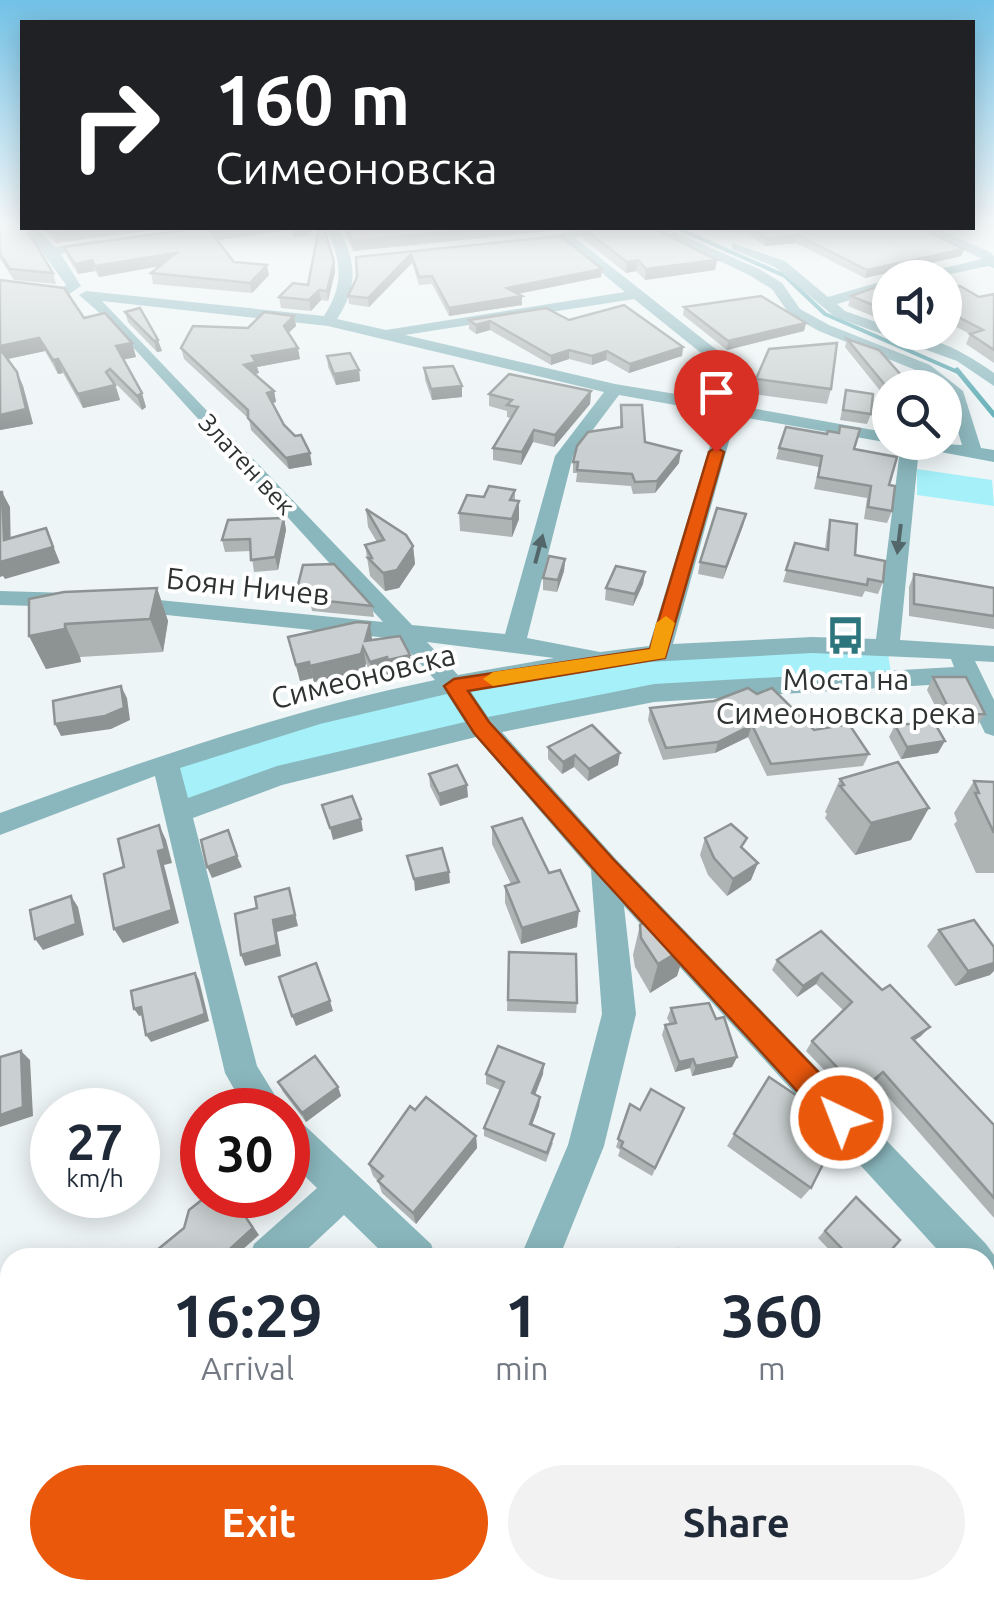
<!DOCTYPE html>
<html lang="en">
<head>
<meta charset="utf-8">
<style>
  body { margin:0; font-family:Ubuntu,sans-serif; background:#f2f2f3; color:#1f2937; height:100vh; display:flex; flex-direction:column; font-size:38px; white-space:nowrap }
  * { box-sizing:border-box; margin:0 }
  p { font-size:32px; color:#747a83 }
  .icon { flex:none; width:55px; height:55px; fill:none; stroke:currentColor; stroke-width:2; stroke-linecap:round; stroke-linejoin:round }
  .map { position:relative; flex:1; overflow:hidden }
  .sheet { position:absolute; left:0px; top:1248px; width:995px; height:352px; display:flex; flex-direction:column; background:#fff; border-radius:30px 30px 0 0; box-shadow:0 5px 25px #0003 }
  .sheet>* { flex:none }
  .hud { position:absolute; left:20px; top:20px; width:955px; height:210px; border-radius:0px; box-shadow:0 5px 25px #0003; background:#202124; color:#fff; overflow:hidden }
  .fabs { position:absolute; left:872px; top:260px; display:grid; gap:20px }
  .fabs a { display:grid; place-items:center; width:90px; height:90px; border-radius:50%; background:#fff; box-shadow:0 5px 25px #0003; font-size:50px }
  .speed { position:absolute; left:30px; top:1088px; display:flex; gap:20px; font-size:50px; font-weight:700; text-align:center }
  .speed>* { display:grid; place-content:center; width:130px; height:130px; border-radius:50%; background:#fff; box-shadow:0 5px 25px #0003; line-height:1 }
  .speed small { font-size:25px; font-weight:400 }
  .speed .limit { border:15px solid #d22; background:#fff; color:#111 }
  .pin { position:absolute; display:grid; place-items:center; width:85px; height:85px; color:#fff; margin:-102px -42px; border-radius:50% 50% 50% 0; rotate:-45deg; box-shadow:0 0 10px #0007 }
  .pin .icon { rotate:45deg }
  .me { position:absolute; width:110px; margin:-55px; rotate:317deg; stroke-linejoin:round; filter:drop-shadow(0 0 8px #0008) }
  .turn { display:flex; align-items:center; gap:35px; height:210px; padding:0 30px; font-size:45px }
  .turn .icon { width:130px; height:130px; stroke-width:2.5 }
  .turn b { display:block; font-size:70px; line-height:85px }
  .eta { display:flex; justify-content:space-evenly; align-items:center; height:170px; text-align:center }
  .eta b { font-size:60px; font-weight:700; line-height:70px }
  .cta { display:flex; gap:20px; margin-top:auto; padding:20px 30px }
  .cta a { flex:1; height:115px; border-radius:60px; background:#ea580c; color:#fff; font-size:40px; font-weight:700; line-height:115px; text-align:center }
  .cta a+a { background:#f2f2f3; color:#1f2937 }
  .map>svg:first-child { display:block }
</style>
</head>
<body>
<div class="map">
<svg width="994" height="1599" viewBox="0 0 994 1599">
  <rect width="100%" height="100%" fill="#eef5f6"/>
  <g fill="#a5f0f9">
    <path d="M917,469L992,480L994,506L917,495Z"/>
    <path d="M887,648L892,678L654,693L482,727L177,813L165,762L454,686L658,654Z"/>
  </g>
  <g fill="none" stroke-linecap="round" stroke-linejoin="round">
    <path stroke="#53a6af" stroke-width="4" d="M677,228L785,276L825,314L960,373"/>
    <path stroke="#53a6af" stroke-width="5" d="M957,370L994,415"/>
    <g fill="#8ab7bd" fill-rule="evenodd">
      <path d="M972,222H994V229L972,227Z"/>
      <path d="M25,228H37L55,247L99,240L106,244L61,254L81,286L65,297L58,293L66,285Z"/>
      <path d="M327,228H339C356,263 359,285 337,319L386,330L625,292L562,240L528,247L521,243L588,228H611L575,238L718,351L751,408L890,433V442H894L890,443L736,416L673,644L812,637L876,639L901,442L962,445L945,388L918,371L819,331L790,315L772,289L749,275L650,228H665L759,269L782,283L800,309L829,325L930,365L963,391L981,448L994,450V462L919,448L900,640L994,646V662L975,661L994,700V736L985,733L961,683L654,702L502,732L615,858L986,1244L994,1255V1301L985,1297V1258H945L624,906L636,1014L604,1146L559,1258H520L568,1145L602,1014L591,870L476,737L282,785L193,818L257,1066L284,1110H246L225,1073L155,776L0,835V813C143,761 285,711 435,680L398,639L128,611L117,604L128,597L383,622L110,322L79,295L86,291L324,316C345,284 341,262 327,228ZM634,299L706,357L731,403L615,384L405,335ZM102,301L328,326L604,392L555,456L505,634L412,625ZM619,395L720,413L649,646L600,652L527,638L573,456ZM427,642L554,658L458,675ZM812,653L951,659L954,667L654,684L488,717L469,689L649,662ZM447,694L465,722L277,766L188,798L180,768L320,724Z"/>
      <path d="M920,228H935L990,252L994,256V268L988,266L932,278H902L982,259Z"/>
      <path d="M732,243L785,261L828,297L890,279V288L837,304L845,311L890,327V332C927,332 965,352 994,373V386L957,361L835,317L775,267L732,249Z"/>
      <path d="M0,591L70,593L81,600L70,607L0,605Z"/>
      <path d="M288,1117L301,1122L431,1244L436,1258H388L344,1215L298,1258H249L254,1244L317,1188L288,1160Z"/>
      <path d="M10,1465V1512L0,1516V1469Z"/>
      <path d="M386,1590H434L431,1599H383Z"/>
      <path d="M692,1590H743L747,1599H696Z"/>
    </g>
  </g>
  <g fill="#aeb3b4">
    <path d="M0,222L53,273L56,284L14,280L0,259Z"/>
    <path d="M42,228H167L56,243Z"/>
    <path d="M198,228H314L307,235L294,237L289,230L217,240L234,262L269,275L252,293L153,284L151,273L159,266L99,277L95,271L78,274L67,257L64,247Z"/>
    <path d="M343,228H580L353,251Z"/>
    <path d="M700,228H921L964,249L961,256L865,278L796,243L765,246L747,233L706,231Z"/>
    <path d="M584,229L717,260L715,270L645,280L636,271L626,273L583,239Z"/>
    <path d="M561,236L602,269L601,277L518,294L522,305L449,316L432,284L419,285L412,263L369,307L349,304L348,296L357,277L356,257Z"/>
    <path d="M334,262L335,272L328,301L321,300L311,311L281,308L279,297L308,285Z"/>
    <path d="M0,280L84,318L132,343L136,357L123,360L146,407L142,410L115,383L120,400L83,408L63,373L58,374L45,351L8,359L17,372L23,386L33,424L0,430Z"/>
    <path d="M890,282V323L848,306L851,296Z"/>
    <path d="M945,289L979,297L994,294V363L966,344L970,334L945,321Z"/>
    <path d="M684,307L806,323L804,331L727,350L683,315Z"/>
    <path d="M140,308L162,351L157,352L128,322L125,312Z"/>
    <path d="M294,316L296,326L288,333L300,359L257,367L259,373L255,374L274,391L276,402L272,403L284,425L312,465L289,469L251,430L249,419L184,359L181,348Z"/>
    <path d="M469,320H569L683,347L682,356L629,373L606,360L592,365L569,359L551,365L490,330L476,334L469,329Z"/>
    <path d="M847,339L890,388V403L845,347Z"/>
    <path d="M327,356L359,370L360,381L336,385L328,367Z"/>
    <path d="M424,368L462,397L432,400L425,380Z"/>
    <path d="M756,379L831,389L827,404L753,394Z"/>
    <path d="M846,390L871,414L867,424L840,420Z"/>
    <path d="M591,391L590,404L554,447L533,442L521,465L493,460V448L511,418L507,417V411L489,406V394Z"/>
    <path d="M621,405L645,442L679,463L655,493L633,494L631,486L576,482L577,473H573V462L620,427Z"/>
    <path d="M840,426L854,449L889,485L892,511L887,523L864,519L867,498L814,489L819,467L776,459L779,448L827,434L838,433Z"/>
    <path d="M515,490V500L519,519L512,537L460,531L459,513L484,497Z"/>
    <path d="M366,509L413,546L415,564L399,588L385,591L370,576L365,545L377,542L368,527Z"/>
    <path d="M746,514L723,579L698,574L700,562Z"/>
    <path d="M284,518L286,530L278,570L254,572L251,551L225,552L222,540Z"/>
    <path d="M830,520L855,555L883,582L878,594L865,591L862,597L783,582L795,543L825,549L827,532Z"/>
    <path d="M565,559L564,571L557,592L543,590V578Z"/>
    <path d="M303,565L372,606L374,617L312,611L310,600H300L297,589Z"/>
    <path d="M645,572L643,584L633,606L605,600L606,588Z"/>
    <path d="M914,574L994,588V629L909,616V587Z"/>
    <path d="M157,588L168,621L163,652L80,657L81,662L46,669L29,636Z"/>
    <path d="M288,637L372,640L410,655L411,671L390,677L389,674L373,678L366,663L364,671L314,682L313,678L300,681Z"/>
    <path d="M933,677L985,714L977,726L946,727L927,690Z"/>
    <path d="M650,708L814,730L869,754L863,766L767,776L748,737L715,753L663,760L648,720Z"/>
    <path d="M895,725L938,753L901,759L889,737Z"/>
    <path d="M548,747L618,765L588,781L574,767L562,774L548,759Z"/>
    <path d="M429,774L468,797L440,806L430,786Z"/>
    <path d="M840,779L911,840L855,855L825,818L827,814L825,812Z"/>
    <path d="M974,781L994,782V873H976L954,824L957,821L954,813Z"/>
    <path d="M492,827L577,927L521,944L505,903V886L511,884L492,844Z"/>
    <path d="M705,838L744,849L751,880L727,896L708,875L700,855Z"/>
    <path d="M640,925L686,947L677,976L650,993L635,967L633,955Z"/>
    <path d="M939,930L990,975L955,986L927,946Z"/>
    <path d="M821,931L921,1036L915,1040L994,1125V1218L875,1082L853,1100L806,1051L812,1041L843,1010L816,984L797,997L772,970L777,960Z"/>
    <path d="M509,952L577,1003L576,1013L507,1011Z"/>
    <path d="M671,1008L716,1019L737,1057L732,1067L692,1076L690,1068L675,1072L662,1035L665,1025L670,1024L667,1018Z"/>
    <path d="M486,1074H543L535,1094L540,1097L539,1106L532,1125L553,1143L546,1162L484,1136V1128L500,1090L486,1084Z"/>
    <path d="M769,1077L811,1188L801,1199L727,1146Z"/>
    <path d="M278,1082L338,1087L341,1096L306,1122L283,1092Z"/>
    <path d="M630,1104L640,1110L684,1108L652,1176L618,1156L620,1150L616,1147Z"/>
    <path d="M415,1110L476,1136L477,1148L416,1224L382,1193L378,1181L373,1176L369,1164Z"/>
    <path d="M849,1204L884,1258H837L818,1238Z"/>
    <path d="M985,1443L994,1453V1521H985Z"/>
    <path d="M790,1590H838L832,1599H798Z"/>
  </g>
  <g fill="#8d9292">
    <path d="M93,228H167L56,243L53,233Z"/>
    <path d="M236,228H288L289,230L212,241L210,231Z"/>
    <path d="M293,228H314L307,235L294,237Z"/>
    <path d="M484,228H580L353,251L352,241Z"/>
    <path d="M798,235L796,243L765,246L767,239Z"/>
    <path d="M964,249L961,256L865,278L867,270Z"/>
    <path d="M176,253L178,263L99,277L95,266Z"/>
    <path d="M411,254L412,263L369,307L368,298Z"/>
    <path d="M92,260L95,271L78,274L75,264Z"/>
    <path d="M638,260L636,271L626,273L627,262Z"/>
    <path d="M717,260L715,270L645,280L646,269Z"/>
    <path d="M334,262L335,272L328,301L327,291Z"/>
    <path d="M267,265L269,275L252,293L250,283Z"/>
    <path d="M602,269L601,277L507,296V288Z"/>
    <path d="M319,290L321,300L311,311L309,300Z"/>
    <path d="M522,296V305L449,316V308Z"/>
    <path d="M294,316L296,326L285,336L284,326Z"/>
    <path d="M490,321V330L476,334V325Z"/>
    <path d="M806,323L804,331L727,350L728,341Z"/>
    <path d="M39,338L45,351L3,360L0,352V346Z"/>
    <path d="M158,340L162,351L157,352L154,341Z"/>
    <path d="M132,343L136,357L120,360L116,346Z"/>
    <path d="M683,347L682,356L629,373L630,364Z"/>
    <path d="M298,348L300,359L257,367L259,373L247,376L244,365L252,356Z"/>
    <path d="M569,350V359L551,365V356Z"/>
    <path d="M607,351L606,360L592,365V356Z"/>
    <path d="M58,359L63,373L58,374L53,360Z"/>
    <path d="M359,370L360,381L336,385L334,374Z"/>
    <path d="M17,372L23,386L33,424L0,430V415Z"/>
    <path d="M115,385L120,400L83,408L78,394Z"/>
    <path d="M462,386V397L432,400L431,389Z"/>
    <path d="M274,391L276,402L269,404L267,393Z"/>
    <path d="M591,391L590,404L554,447L555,435Z"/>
    <path d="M142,393L146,407L142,410L137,396Z"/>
    <path d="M534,430L533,442L521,465L522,452Z"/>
    <path d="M681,451L679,463L655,493L657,481Z"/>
    <path d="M310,453L312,465L289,469L286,458Z"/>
    <path d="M2,492L10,507L11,556L4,540Z"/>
    <path d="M519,501V519L512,537V519Z"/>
    <path d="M746,514L743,526L723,579L726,567Z"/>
    <path d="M284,518L286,530L278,570L275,557Z"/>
    <path d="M46,528L60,563L5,579L3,576L0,577V562Z"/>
    <path d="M413,546L415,564L399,588L385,591L383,573Z"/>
    <path d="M565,559L564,571L557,592L558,580Z"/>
    <path d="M645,572L643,584L633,606L635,594Z"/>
    <path d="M157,588L168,621L163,652L150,619Z"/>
    <path d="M370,623L372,639L365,641Z"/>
    <path d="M65,624L80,657L81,662L46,669L29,636Z"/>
    <path d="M363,647L366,663L364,671L314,682L310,666Z"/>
    <path d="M410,655L411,671L390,677L388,660Z"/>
    <path d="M387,657L389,674L373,678L370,662Z"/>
    <path d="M309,662L313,678L300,681L296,665Z"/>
    <path d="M121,686L127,698L130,720L111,729L61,736L55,724Z"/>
    <path d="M752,725L748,737L715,753L718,742Z"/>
    <path d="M945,741L938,753L901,759L907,747Z"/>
    <path d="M620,753L618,765L588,781L589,769Z"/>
    <path d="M575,755L574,767L562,774L563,762Z"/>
    <path d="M467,785L468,797L440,806L439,794Z"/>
    <path d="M929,808L911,840L855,855L871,823Z"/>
    <path d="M361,819L363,831L333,840L330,828Z"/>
    <path d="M159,825L166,840L172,863L164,865L179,923L123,943L114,929L158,851Z"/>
    <path d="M237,856L242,867L212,878L207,867Z"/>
    <path d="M758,863L751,880L727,896L733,879Z"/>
    <path d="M449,872L450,883L415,891L414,879Z"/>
    <path d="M289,888L298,926L277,932L281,956L245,966L241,955L273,920Z"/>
    <path d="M71,896L78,907L84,935L43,950L35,939Z"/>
    <path d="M579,911L577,927L521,944L522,928Z"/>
    <path d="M686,947L677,976L650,993L658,964Z"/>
    <path d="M994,963V971L990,975L955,986L968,971Z"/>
    <path d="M195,973L199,980L209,1021L151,1042L146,1035Z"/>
    <path d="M822,973L816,984L797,997L803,986Z"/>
    <path d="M330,1001L333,1011L296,1026L292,1016Z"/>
    <path d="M141,1007L146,1014L139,1016L134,1009Z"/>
    <path d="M930,1027L921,1036L904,1047L912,1038Z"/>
    <path d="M21,1051L30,1060L33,1116L0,1127V1115Z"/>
    <path d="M737,1057L732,1067L692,1076L696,1066Z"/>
    <path d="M693,1059L690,1068L675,1072L679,1062Z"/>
    <path d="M544,1064L543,1074L532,1103V1093Z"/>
    <path d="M883,1072L875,1082L853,1100L860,1091Z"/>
    <path d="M338,1087L341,1096L306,1122L302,1113Z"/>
    <path d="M540,1097L539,1106L529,1133L530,1124Z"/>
    <path d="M476,1136L477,1148L416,1224L413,1213Z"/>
    <path d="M138,1146L143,1181L138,1183Z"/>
    <path d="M77,1195H106L82,1204L73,1196Z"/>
    <path d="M231,1195L259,1235L233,1258H220Z"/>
    <path d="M274,1590H279L277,1599H271Z"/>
  </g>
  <g fill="#cad0d1" stroke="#8d9292" stroke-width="2.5">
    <path d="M0,222H22V228H26L53,273L10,269L0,254Z"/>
    <path d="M48,228H93L53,233Z"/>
    <path d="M198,228H236L210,231L234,262L267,265L250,283L151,273L176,253L95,266L92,260L75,264L64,247Z"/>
    <path d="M319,228H324L334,262L327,291L319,290L309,300L279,297L293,283L308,285Z"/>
    <path d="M346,228H484L352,241Z"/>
    <path d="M589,228H653L717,260L646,269L638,260L627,262L584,229Z"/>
    <path d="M751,228H921L964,249L867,270L798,235L767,239Z"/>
    <path d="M561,236L602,269L507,288L522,296L449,308L432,276L419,277L411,254L368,298L348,296L357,277L356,257Z"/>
    <path d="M0,280L64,288L84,318L105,313L132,343L116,346L142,393L137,396L110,369L106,372L115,385L78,394L58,359L53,360L39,338L0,346Z"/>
    <path d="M890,282V312L851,296Z"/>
    <path d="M960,286L979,297L994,294V350L970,334L983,330L945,310V289Z"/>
    <path d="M761,296L806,323L728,341L684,307Z"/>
    <path d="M624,305L683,347L630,364L607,351L592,356L569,350L551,356L490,321L476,325L469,320L546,308L569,320Z"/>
    <path d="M140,308L158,340L154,341L125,312Z"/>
    <path d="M264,312L294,316L284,326L298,348L252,356L256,362L244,365L274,391L267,393L284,425L295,436L301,435L310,453L286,458L248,418V410L181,348L193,326L248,328Z"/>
    <path d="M847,339L879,350L909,384L928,388H890V391Z"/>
    <path d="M837,343L831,389L756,379L769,349Z"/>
    <path d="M0,349L17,372L26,409L0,415Z"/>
    <path d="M350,353L359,370L334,374L327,356Z"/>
    <path d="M453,366L462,386L431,389L424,368Z"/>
    <path d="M509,374L591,391L555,435L534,430L522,452L493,448L518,407L507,405L512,400L489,394Z"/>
    <path d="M846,390L873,394L871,414L843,410Z"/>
    <path d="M621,405H642L645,442L681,451L657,481L635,482L632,474L577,470L578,462H573L577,446L588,432L622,427Z"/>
    <path d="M840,426L860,429L854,449L897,457L889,485L895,486L892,511L868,507L871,486L818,477L822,456L779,448L786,427L827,434L828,431L839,433Z"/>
    <path d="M489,486L515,490L510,500L519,501L512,519L459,513L467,495L484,497Z"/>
    <path d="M0,492H2L4,540L46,528L53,547L0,562Z"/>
    <path d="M717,508L746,514L726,567L700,562Z"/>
    <path d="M366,509L406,535L413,546L397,570L383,573L368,558H372L365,545L384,540Z"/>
    <path d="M284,518L275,557L251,560L250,539L222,540L228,520Z"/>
    <path d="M830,520L857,524L855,555L885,561L883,582L868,579L867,585L786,570L795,543L828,550Z"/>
    <path d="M549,556L565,559L558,580L543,578Z"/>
    <path d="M334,564L372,606L309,599L314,589H297L303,565Z"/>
    <path d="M616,566L645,572L635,594L606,588Z"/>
    <path d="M914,574L994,588V616L914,604Z"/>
    <path d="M157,588L150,619L65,624V629L29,636V599L64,592Z"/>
    <path d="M357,622L370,623L365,641L400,636L410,655L388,660L387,657L370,662L363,647L361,654L310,666L309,662L296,665L288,637Z"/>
    <path d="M933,677H966L985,714L952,715Z"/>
    <path d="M121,686L124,708L105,716L55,724L53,701Z"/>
    <path d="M748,688L757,694L772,688L814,730L849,724L869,754L771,764L752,725L718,742L666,748L650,708L714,701Z"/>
    <path d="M934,722L945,741L907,747L895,725Z"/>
    <path d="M592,725L620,753L589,769L575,755L563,762L548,747Z"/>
    <path d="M898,762L929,808L871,823L840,786L844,785L840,779Z"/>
    <path d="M457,765L467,785L439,794L429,774Z"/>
    <path d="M974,781L994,782V833L975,793H979Z"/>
    <path d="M352,796L361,819L330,828L322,805Z"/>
    <path d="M522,818L549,873L560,870L579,911L522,928L505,886L519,882L492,827Z"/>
    <path d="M731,824L747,838L741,847L758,863L733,879L714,858L705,838Z"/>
    <path d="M159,825L165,849L158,851L172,910L114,929L104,874L124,867L118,839Z"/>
    <path d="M228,830L237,856L207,867L201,840Z"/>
    <path d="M442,848L449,872L414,879L407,856Z"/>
    <path d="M289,888L295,915L273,920L277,945L241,955L235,914L257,908L255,897Z"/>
    <path d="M71,896L76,924L35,939L30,910Z"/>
    <path d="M648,920L663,922L686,947L658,964L641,938L640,925Z"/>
    <path d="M974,920L994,947V963L968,971L939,930Z"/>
    <path d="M821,931L882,990L890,985L930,1027L912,1038L994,1125V1198L883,1072L860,1091L812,1041L852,1002L822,973L803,986L777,960Z"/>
    <path d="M509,952L576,954L577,1003L508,1000Z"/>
    <path d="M316,963L330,1001L292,1016L279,977Z"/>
    <path d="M195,973L205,1014L146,1035L141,1007L134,1009L131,991Z"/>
    <path d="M709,1003L716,1019L724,1017L737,1057L696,1066L693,1059L679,1062L665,1025L676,1023L671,1008Z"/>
    <path d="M498,1046L544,1064L532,1093L540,1097L530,1124L554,1134L547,1153L484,1128L504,1082L486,1074Z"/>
    <path d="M21,1051L23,1107L0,1115V1057Z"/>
    <path d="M315,1056L338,1087L302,1113L278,1082Z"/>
    <path d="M769,1077L842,1126L811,1188L734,1134Z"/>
    <path d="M651,1089L684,1108L655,1168L621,1147L623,1142L618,1139L630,1104L640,1110Z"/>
    <path d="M426,1097L476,1136L413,1213L378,1181L383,1176L369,1164L410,1106L415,1110Z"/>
    <path d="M208,1195H231L253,1228L220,1258H152L151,1255L184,1228L189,1210Z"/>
    <path d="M856,1197L900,1240L884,1258H851L825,1231Z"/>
    <path d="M678,1249L688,1258H622Z"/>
    <path d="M10,1295V1386L0,1362V1302Z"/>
    <path d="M985,1394L994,1404V1422L985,1433Z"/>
    <path d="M985,1443L994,1453V1518L985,1507Z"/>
    <path d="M208,1590H274L271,1599H209Z"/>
    <path d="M798,1590H838L832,1599H806Z"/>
  </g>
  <defs><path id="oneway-solid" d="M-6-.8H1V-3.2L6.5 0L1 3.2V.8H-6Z" transform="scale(2.5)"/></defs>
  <g fill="#53676a">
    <use href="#oneway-solid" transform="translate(899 539) rotate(97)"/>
    <use href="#oneway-solid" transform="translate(539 549) rotate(-75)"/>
  </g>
  <linearGradient id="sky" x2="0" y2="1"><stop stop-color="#72c2e7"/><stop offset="0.5" stop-color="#f7fafb"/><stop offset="1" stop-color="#f7fafb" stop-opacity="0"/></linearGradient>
  <rect width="994" height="446" fill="url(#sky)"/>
  <path fill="#ea580c" stroke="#983908" stroke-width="2.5" d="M716,447L724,452L665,658L468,691L489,722L614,860L852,1107L856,1118L852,1128L841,1132L831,1128L597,873L474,733L444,686L454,679L650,649L709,452Z"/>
  <path fill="#f59e0b" d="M666,616L675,623L665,658L493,686L483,679L493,672L650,649L656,623Z"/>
  <defs>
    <symbol id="bus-bare" viewBox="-9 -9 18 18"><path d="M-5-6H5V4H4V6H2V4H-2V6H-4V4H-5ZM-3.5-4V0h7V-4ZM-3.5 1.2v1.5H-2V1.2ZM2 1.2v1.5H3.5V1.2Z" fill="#2c757c" stroke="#fff" stroke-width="2.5" paint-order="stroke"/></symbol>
  </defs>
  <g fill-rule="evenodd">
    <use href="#bus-bare" x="818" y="608" width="55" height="55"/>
  </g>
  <g text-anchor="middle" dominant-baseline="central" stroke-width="8" stroke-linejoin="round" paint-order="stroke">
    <g font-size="25" fill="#2f3232" stroke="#fff">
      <text transform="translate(247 464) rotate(47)">Златен век</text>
    </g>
    <g font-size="30" fill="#2f3232" stroke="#fff">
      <text transform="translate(248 586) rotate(6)">Боян Ничев</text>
      <text transform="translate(363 676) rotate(-14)">Симеоновска</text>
    </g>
    <g font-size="30" fill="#2f3232" stroke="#fff">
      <text x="846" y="679">Моста на<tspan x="846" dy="34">Симеоновска река</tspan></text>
    </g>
  </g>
</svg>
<div class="fabs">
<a><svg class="icon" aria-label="sound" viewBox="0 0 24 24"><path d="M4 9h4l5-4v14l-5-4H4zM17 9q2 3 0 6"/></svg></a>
<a><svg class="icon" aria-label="search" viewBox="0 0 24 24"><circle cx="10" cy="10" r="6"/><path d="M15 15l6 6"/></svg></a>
</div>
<div class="speed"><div>27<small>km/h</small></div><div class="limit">30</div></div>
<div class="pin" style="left:716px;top:452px;background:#d93025"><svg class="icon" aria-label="arrive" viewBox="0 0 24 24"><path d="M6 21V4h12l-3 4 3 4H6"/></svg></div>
<svg class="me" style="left:841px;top:1118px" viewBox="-20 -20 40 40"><circle r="17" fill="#ea580c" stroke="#fff" stroke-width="3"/><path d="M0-11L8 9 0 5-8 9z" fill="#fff"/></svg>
<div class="hud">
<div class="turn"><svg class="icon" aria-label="right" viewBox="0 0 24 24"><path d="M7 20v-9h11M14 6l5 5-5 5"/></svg><div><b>160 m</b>Симеоновска</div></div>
</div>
<section class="sheet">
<div class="eta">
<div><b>16:29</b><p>Arrival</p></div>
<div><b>1</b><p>min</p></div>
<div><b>360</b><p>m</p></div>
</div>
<div class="cta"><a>Exit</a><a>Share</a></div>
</section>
</div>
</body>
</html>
